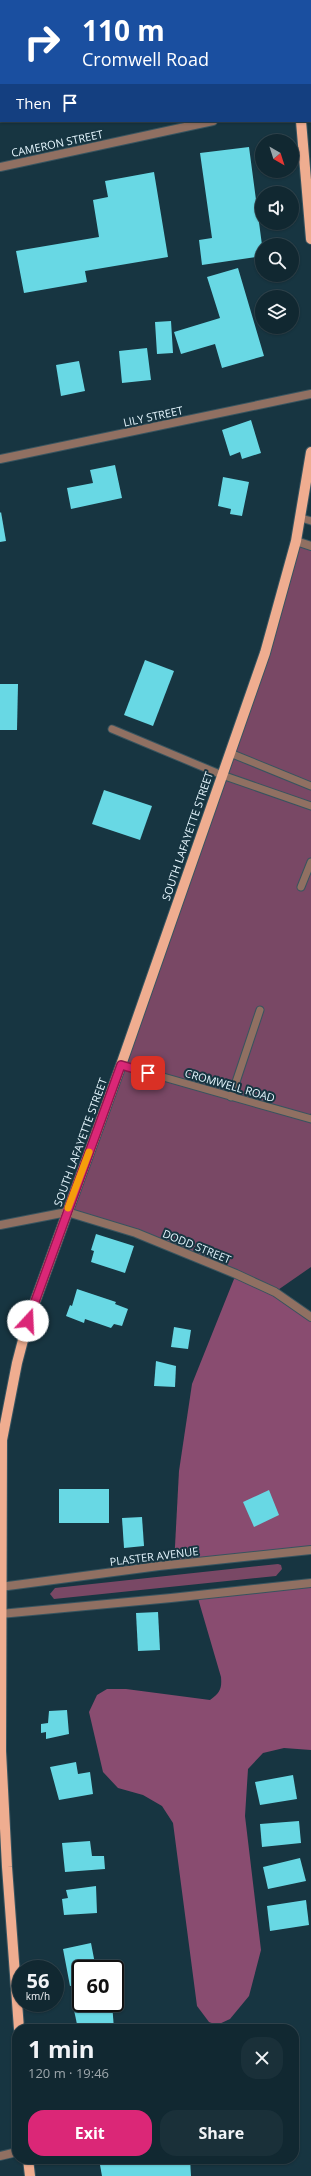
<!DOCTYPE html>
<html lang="en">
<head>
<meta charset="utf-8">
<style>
  body { margin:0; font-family:"Open Sans",sans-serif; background:#1a3039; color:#f1f3f6; height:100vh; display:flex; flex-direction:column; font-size:15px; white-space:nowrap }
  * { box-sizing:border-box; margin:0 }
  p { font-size:13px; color:#9ca6ab }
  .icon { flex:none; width:22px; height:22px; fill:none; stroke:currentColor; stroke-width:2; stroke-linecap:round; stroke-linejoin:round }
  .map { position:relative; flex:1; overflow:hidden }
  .drawer { position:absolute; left:12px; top:2024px; width:287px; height:140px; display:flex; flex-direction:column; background:#112831; border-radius:16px; box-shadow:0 1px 3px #0004,0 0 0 1px #30444d }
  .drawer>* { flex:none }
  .top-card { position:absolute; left:0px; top:0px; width:311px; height:122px; box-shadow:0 1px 3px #0004,0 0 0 1px #30444d; background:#1a4fa0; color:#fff; overflow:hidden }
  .needle { width:26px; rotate:141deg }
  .controls { position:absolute; left:255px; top:134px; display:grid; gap:8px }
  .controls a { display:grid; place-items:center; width:44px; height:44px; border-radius:50%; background:#112831; box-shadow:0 1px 3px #0004,0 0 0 1px #30444d; font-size:20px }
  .speed { position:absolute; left:12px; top:1960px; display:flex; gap:8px; font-size:20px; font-weight:700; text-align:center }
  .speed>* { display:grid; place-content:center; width:52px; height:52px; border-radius:50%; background:#112831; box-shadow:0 1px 3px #0004,0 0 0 1px #30444d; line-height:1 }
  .speed small { font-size:10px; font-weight:400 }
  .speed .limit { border:2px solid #111; border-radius:6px; background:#fff; color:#111 }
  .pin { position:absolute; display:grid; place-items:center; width:34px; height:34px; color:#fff; margin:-17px; border-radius:8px; box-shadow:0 2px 6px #0006 }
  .me { position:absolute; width:44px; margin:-22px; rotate:20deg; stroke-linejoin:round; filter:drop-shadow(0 0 3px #0008) }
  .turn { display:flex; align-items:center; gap:14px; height:84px; padding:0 16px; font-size:18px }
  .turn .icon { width:52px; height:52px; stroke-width:2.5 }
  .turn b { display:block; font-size:28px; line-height:34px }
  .then { display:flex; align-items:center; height:38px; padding:0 16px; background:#0003; gap:8px; font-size:15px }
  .round { display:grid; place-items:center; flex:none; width:42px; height:42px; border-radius:16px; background:#1a3039 }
  .headline { display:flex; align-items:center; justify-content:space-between; height:68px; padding:0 16px }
  h1 { font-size:24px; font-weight:700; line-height:30px }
  .cta { display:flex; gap:8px; margin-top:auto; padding:8px 16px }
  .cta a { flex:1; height:46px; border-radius:16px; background:#db2777; color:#fff; font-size:16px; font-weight:700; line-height:46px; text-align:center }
  .cta a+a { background:#1a3039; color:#f1f3f6 }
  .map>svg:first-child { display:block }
</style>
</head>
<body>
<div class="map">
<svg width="311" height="2176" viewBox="0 0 311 2176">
  <rect width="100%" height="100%" fill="#173541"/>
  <g fill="#794865">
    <path d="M296,541L311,546V1113L309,1119H311V1267L275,1292L236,1274L67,1212L222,775Z"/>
    <path d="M278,1564L281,1565L282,1569L276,1576L54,1599L50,1594L55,1588Z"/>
  </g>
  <g fill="#894c70">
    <path d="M236,1274L311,1317V1550L174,1565L179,1471L192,1384Z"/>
    <path d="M311,1583V1750L284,1748L263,1753L248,1769L245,1816L261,1950L249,1996L230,2019L217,2025L209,2022L197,2006L173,1823L162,1806L143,1795L118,1788L103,1772L89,1712L97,1695L107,1689H126L210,1700C220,1693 222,1689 221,1677L197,1595Z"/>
  </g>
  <g fill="#68d8e4">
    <path d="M249,147L262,245V256L202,265L199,240L212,238L200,153Z"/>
    <path d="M154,172L168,257L85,271L87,282L24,293L16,251L99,237L93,200L108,197L105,181Z"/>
    <path d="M238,268L264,356L222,368L215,344L181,354L174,332L220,318L207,277Z"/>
    <path d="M171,321L173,353L157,354L155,322Z"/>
    <path d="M147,348L151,380L122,383L119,351Z"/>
    <path d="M79,361L85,391L61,396L56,365Z"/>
    <path d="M251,420L261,453L242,459L240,452L230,456L222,430Z"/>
    <path d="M115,465L122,498L71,509L67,488L93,483L90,470Z"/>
    <path d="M223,477L249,482L242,516L230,514L231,509L218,506Z"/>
    <path d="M1,512L6,541L0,542V513Z"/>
    <path d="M145,660L174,671L153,726L124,715Z"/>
    <path d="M0,684H18L17,730H0Z"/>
    <path d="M104,790L152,806L140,840L92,824Z"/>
    <path d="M96,1234L134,1246L125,1273L91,1262L94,1251L91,1250Z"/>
    <path d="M77,1289L116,1302L115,1304L128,1309L122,1326L114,1324L111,1328L85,1319L84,1323L66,1316L70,1305L72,1306Z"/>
    <path d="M174,1327L191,1330L188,1349L171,1347Z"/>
    <path d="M156,1361L176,1366L175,1387L154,1386Z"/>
    <rect x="59" y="1489" width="50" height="34"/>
    <path d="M269,1490L279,1515L254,1527L243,1502Z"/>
    <path d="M142,1517L144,1546L124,1548L122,1518Z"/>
    <path d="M158,1612L160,1650L138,1651L136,1613Z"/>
    <path d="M67,1710L69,1734L46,1739V1732L41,1733V1724L48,1723L49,1711Z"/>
    <path d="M76,1762L78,1774L90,1772L93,1794L59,1800L50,1767Z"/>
    <path d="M293,1775L297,1799L260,1805L255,1782Z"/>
    <path d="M299,1821L301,1843L262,1847L260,1824Z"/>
    <path d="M90,1841L92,1856H104L105,1869L65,1872L62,1843Z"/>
    <path d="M300,1858L306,1881L268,1889L263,1867Z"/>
    <path d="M96,1886L97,1913L64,1915L62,1899L68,1898L66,1890Z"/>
    <path d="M306,1900L309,1925L270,1931L267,1906Z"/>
    <path d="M91,1943L96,1969H81V1984L70,1986L63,1949Z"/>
    <path d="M103,2003H112L114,2029H78L74,2010Z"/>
    <path d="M104,2159H190L191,2176H102L100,2165Z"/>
  </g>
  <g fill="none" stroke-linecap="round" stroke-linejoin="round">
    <defs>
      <g id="service">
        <path d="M301,518L311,521"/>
        <path d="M112,729L222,775L311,806"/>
        <path d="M230,753L311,786"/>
        <path d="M301,887L311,862"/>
        <path d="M121,1065L311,1119"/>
        <path d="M231,1097L260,1010"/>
      </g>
      <g id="minor">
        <path d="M0,167L213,121"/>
        <path d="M0,459L311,394"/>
        <path d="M296,541L311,546"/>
        <path d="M0,1225L67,1212L136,1233L236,1274L275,1292L311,1317"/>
        <path d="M0,1587L159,1566L311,1550"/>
        <path d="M0,1614L171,1598L311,1583"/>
        <path d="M0,2156L17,2152"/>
      </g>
      <g id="primary">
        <path d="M287,0V1"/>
        <path d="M301,121L311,239"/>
        <path d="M19,2029L7,1867L1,1751L2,1440L17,1363L28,1321L121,1065L265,653L296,541L311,452"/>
        <path d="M28,2159L30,2176"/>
      </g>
    </defs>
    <use href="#service" stroke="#38545f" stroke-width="9"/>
    <use href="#minor" stroke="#38545f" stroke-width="10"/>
    <use href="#primary" stroke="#38545f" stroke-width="12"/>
    <use href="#service" stroke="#907062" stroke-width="7"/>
    <use href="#minor" stroke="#907062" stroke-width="8"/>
    <use href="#primary" stroke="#efad90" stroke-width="10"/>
  </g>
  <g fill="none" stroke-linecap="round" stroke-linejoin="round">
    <defs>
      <path id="route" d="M28,1321L121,1065L148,1073"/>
    </defs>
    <use href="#route" stroke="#8e194d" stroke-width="10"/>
    <use href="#route" stroke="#db2777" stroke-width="7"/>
    <path stroke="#f59e0b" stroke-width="7" d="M68,1208L89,1152"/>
  </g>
  <g text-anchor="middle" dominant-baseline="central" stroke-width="4" stroke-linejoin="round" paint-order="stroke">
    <g font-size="11" fill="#e5f6fe" stroke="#173541">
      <text transform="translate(57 143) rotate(-12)">CAMERON STREET</text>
      <text transform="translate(153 416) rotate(-12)">LILY STREET</text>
      <text transform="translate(187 836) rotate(-71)">SOUTH LAFAYETTE STREET</text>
      <text transform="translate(230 1085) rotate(16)">CROMWELL ROAD</text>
      <text transform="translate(80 1142) rotate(-70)">SOUTH LAFAYETTE STREET</text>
      <text transform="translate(197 1246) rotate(22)">DODD STREET</text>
      <text transform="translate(154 1556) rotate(-7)">PLASTER AVENUE</text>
    </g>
  </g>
</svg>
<div class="controls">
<a><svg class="needle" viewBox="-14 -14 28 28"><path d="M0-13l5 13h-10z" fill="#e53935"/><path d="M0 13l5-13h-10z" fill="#9ca6ab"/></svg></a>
<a><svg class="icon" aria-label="sound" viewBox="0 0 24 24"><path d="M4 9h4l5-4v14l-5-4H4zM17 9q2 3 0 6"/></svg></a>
<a><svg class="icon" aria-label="search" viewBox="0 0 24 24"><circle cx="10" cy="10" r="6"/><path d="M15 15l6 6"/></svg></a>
<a><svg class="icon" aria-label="layers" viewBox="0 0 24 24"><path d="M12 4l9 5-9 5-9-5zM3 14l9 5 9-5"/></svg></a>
</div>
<div class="speed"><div>56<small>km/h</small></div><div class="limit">60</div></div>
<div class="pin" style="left:148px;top:1073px;background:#d93025"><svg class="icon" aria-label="arrive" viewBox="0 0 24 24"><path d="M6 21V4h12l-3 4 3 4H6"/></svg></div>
<svg class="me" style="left:28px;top:1321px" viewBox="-20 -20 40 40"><circle r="19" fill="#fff"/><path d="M0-13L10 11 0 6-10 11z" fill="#db2777"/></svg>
<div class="top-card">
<div class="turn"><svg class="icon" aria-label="right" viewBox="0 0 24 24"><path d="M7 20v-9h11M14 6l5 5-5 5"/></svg><div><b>110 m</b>Cromwell Road</div></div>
<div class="then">Then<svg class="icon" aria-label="arrive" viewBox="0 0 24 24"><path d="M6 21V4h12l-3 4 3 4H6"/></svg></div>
</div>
<section class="drawer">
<div class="headline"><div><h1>1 min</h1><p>120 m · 19:46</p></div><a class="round"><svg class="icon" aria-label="close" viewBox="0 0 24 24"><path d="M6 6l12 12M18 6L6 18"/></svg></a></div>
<div class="cta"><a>Exit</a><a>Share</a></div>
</section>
</div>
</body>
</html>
